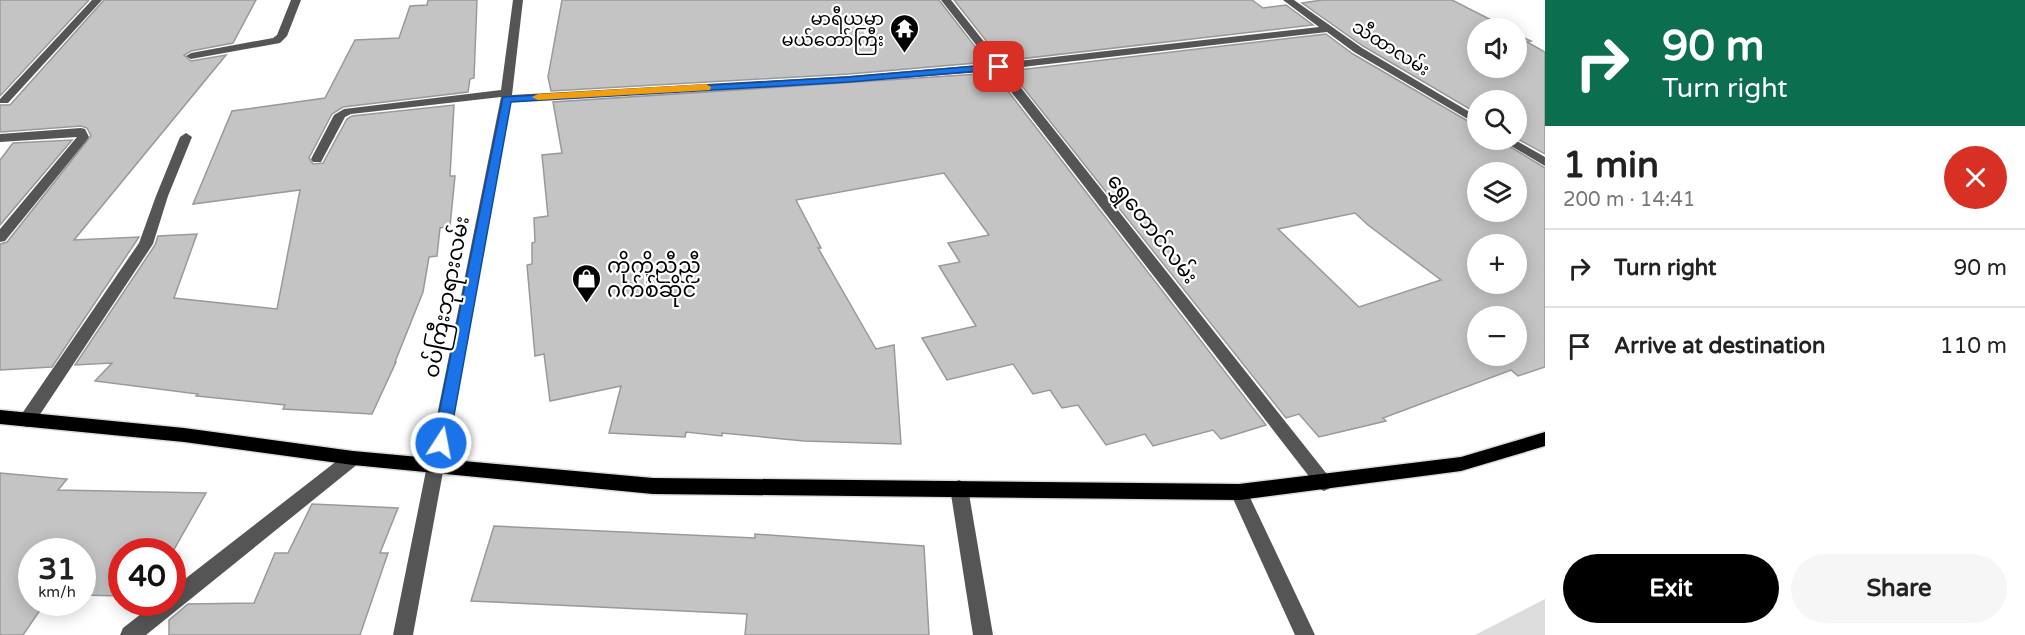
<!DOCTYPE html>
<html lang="en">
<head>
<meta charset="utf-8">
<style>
  body { margin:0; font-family:"Varela Round","Noto Sans Myanmar",sans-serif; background:#f6f6f6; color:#222; height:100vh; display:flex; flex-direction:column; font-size:22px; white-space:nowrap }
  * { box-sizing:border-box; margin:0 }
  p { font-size:20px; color:#767676 }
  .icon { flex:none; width:33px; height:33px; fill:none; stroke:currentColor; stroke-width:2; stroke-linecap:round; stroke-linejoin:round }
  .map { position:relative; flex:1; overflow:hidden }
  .side { display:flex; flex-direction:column; background:#fff; width:480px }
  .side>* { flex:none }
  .guide { background:#0b6e4f; color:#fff; overflow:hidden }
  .controls { position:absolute; left:1467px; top:18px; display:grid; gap:12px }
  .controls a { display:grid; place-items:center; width:60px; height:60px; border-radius:50%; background:#fff; box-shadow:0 3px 15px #0003; font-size:30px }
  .speed { position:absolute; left:18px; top:538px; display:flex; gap:12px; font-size:30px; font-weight:700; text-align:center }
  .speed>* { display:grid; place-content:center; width:78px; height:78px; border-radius:50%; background:#fff; box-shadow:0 3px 15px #0003; line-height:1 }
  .speed small { font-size:15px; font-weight:400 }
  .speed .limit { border:9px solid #d22; background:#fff; color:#111 }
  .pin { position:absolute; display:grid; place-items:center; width:51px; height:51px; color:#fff; margin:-26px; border-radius:12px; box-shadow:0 3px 9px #0006 }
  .me { position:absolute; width:66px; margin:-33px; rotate:11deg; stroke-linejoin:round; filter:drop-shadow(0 0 4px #0008) }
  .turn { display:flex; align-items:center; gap:21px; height:126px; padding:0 18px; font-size:27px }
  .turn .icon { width:78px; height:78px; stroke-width:2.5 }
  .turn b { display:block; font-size:42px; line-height:51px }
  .round { display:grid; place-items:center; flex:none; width:63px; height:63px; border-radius:32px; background:#f6f6f6 }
  .head { display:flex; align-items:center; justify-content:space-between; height:102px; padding:0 18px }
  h1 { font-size:36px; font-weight:700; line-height:45px }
  .action { display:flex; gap:12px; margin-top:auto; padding:12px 18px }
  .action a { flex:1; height:69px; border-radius:36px; background:#000; color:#fff; font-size:24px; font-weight:700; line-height:69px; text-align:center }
  .action a+a { background:#f6f6f6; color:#222 }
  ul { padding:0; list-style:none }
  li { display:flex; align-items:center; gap:18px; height:78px; padding:0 18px; border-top:2px solid #e0e0e0 }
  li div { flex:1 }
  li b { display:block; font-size:22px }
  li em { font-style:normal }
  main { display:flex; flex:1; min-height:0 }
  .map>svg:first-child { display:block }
</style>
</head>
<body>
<main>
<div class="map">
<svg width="1545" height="635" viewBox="0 0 1545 635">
  <rect width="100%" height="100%" fill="#fff"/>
  <path fill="#dcdcdc" d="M1545,599V635H1475Z"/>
  <g fill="#c4c4c4" stroke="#999" stroke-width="1.5" fill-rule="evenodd">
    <path d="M0,0H89L0,96Z"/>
    <path d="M104,0H256L233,43L191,51L184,55L191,61L226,55L74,240L139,237L52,367L0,370V244L7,242L91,136L87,128L81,126L0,132V105H10Z"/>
    <path d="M428,0H477L474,78L470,79L468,92L343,107L332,114L309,158L313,164L323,163L347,119L352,116L454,105L450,176H455L450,226L440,228L437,256L429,257L423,292L395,362H396L372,414L283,409L285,405L196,396L198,394L95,381L112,363L75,365L155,245L158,236L197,234L174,298L277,309L300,190L193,204L232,111L325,98L355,40L399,38L410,6L427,5Z"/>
    <path d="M562,0H939L987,62L849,74L551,91L548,77Z"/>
    <path d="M954,0H1252L1263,8L1286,5L1313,25L1002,61Z"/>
    <path d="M1322,0H1452L1507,28H1478V68H1516V34L1531,41L1527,42L1545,52V154L1516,138V100H1478V114L1363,46L1302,3Z"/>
    <path d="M1326,34L1353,54L1478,127V140H1499L1545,168V367L1518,376L1511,370L1383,418L1386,421L1319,437L1299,414L1286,418L1010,71ZM1478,172H1516V212H1478ZM1355,213L1368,225L1441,280L1359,307L1278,229ZM1478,244H1516V284H1478ZM1478,316H1516V356H1478Z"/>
    <path d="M994,73L1266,425L1221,439L1213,430L1153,446L1145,434L1106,445L1078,405L1062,408L1050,390L1033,394L1013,364L947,380L922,338L976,326L939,266L960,262L948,243L989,235L944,173L796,200L821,248H818L876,349L894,345L901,444L804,441L722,433V436L686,432L685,437L609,433L621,386L550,401L544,354L535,356L527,265L532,264V243L535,242L534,218L548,216L542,155L562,153L553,102Z"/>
    <path d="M72,140L0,225V160L13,143Z"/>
    <path d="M0,473L67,479L58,490L206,493L172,553L122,552V596L82,595V552H32V603H45L23,635H0Z"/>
    <path d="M312,504L398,508L380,553H388L360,635H169V620L188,604L254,603L275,553H288Z"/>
    <path d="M494,526L755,538V534L924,546L929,635H745L747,614L471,601Z"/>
  </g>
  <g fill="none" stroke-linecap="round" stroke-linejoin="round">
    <defs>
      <path id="major" d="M0,410L184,428L353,451L653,478L1239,484L1461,457L1545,432V446L1461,471L1239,500L653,494L353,465L184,442L0,424Z"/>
    </defs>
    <use href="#major" stroke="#dbdbdb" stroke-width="3"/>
    <g fill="#555" fill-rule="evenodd">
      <path d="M92,0H102L8,103H0V99Z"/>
      <path d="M291,0H301L287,36L280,43L191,59L186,56L191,53L273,38L277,35Z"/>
      <path d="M513,0H523L512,95L849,76L991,64L941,0H951L1001,63L1319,27L1283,0H1294L1362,48L1478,117V125L1354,52L1327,32L1006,69L1330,478L1333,483L1330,488L1324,491L1318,488L995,71L849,82L511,102L413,635H393L501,97L351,114L345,117L321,162H313L311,159L334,115L344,109L501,90Z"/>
      <path d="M81,128L85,129L89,137L87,140L5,241L0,242V229L77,137L0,142V134Z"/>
      <path d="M186,133L192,137L168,196L153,244L33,425L27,427L21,425L19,420L21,415L139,243L156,196L180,137Z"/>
      <path d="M1501,140H1515L1545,157V166Z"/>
      <path d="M353,451L359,453L362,458L359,463L146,635H120L123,628L155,603H172V589L347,453Z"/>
      <path d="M959,480L965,483L968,488L993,635H973L950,488L953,483Z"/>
      <path d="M1239,484L1245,487L1315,635H1295L1230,492L1233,487Z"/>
    </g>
    <use href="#major" fill="#000" fill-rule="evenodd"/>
  </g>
  <path fill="#1a73e8" stroke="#114b97" stroke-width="1.5" d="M999,64L1002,65V69L849,82L511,102L449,443L446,448L441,450L435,448L433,443L503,97L849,77Z"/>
  <path fill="#f59e0b" d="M706,84L711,87L710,90L538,100L532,97L538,94Z"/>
  <defs>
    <symbol id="temple-pin" viewBox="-11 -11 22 30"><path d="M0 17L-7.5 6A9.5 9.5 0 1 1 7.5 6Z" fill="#000" stroke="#fff"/><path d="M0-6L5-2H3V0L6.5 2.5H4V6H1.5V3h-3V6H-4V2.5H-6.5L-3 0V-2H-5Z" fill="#fff"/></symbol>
    <symbol id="shop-pin" viewBox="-11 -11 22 30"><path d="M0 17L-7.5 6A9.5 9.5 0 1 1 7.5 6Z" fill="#000" stroke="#fff"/><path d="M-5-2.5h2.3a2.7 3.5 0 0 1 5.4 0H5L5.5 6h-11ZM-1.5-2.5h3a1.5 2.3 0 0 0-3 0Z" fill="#fff"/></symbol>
  </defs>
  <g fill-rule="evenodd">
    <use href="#temple-pin" x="888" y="12" width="33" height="45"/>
    <use href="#shop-pin" x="570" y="262" width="33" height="45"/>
  </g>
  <g text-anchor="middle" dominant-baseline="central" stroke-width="4.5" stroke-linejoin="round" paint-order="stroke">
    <g font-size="18" fill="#000" stroke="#fff" text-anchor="end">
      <text x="884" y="19">မာရီယမ္မာ<tspan x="884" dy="21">မယ်တော်ကြီး</tspan></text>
    </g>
    <g font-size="18" fill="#000" stroke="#fff">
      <text transform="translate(1391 48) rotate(32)">သီထာလမ်း</text>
    </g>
    <g font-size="21" fill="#000" stroke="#fff">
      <text transform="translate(1152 229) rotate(52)">ရွှေတောင်လမ်း</text>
      <text transform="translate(447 297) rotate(-79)">ဝပ်ကြီးဘုရားလမ်း</text>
    </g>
    <g font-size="21" fill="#000" stroke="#fff" text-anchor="start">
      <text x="607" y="266">ကိုကိုညီညီ<tspan x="607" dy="24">ဂက်စ်ဆိုင်</tspan></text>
    </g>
  </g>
</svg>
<div class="controls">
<a><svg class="icon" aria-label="sound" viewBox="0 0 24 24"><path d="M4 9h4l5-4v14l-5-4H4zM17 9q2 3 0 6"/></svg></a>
<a><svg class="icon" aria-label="search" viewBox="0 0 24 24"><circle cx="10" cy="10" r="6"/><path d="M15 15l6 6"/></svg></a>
<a><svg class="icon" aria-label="layers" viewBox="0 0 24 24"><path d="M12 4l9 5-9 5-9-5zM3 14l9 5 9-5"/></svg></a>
<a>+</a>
<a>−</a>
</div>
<div class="speed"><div>31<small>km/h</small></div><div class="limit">40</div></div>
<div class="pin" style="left:999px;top:67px;background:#d93025"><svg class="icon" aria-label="arrive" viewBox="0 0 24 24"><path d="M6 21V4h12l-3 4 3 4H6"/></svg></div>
<svg class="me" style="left:441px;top:443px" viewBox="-20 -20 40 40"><circle r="17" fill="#1a73e8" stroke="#fff" stroke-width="3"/><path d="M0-11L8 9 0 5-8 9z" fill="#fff"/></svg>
</div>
<section class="side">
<div class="guide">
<div class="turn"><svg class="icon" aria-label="right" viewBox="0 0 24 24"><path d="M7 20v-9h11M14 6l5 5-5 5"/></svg><div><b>90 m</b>Turn right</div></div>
</div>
<div class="head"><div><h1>1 min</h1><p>200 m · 14:41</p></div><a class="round" style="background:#d93025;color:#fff"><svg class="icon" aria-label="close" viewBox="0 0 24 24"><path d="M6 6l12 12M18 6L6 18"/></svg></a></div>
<ul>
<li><svg class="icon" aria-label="right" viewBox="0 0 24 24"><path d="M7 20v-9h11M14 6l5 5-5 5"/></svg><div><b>Turn right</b></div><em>90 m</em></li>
<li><svg class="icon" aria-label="arrive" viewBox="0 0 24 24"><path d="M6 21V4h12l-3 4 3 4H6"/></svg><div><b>Arrive at destination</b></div><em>110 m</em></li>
</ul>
<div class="action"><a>Exit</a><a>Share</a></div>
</section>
</main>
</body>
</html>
